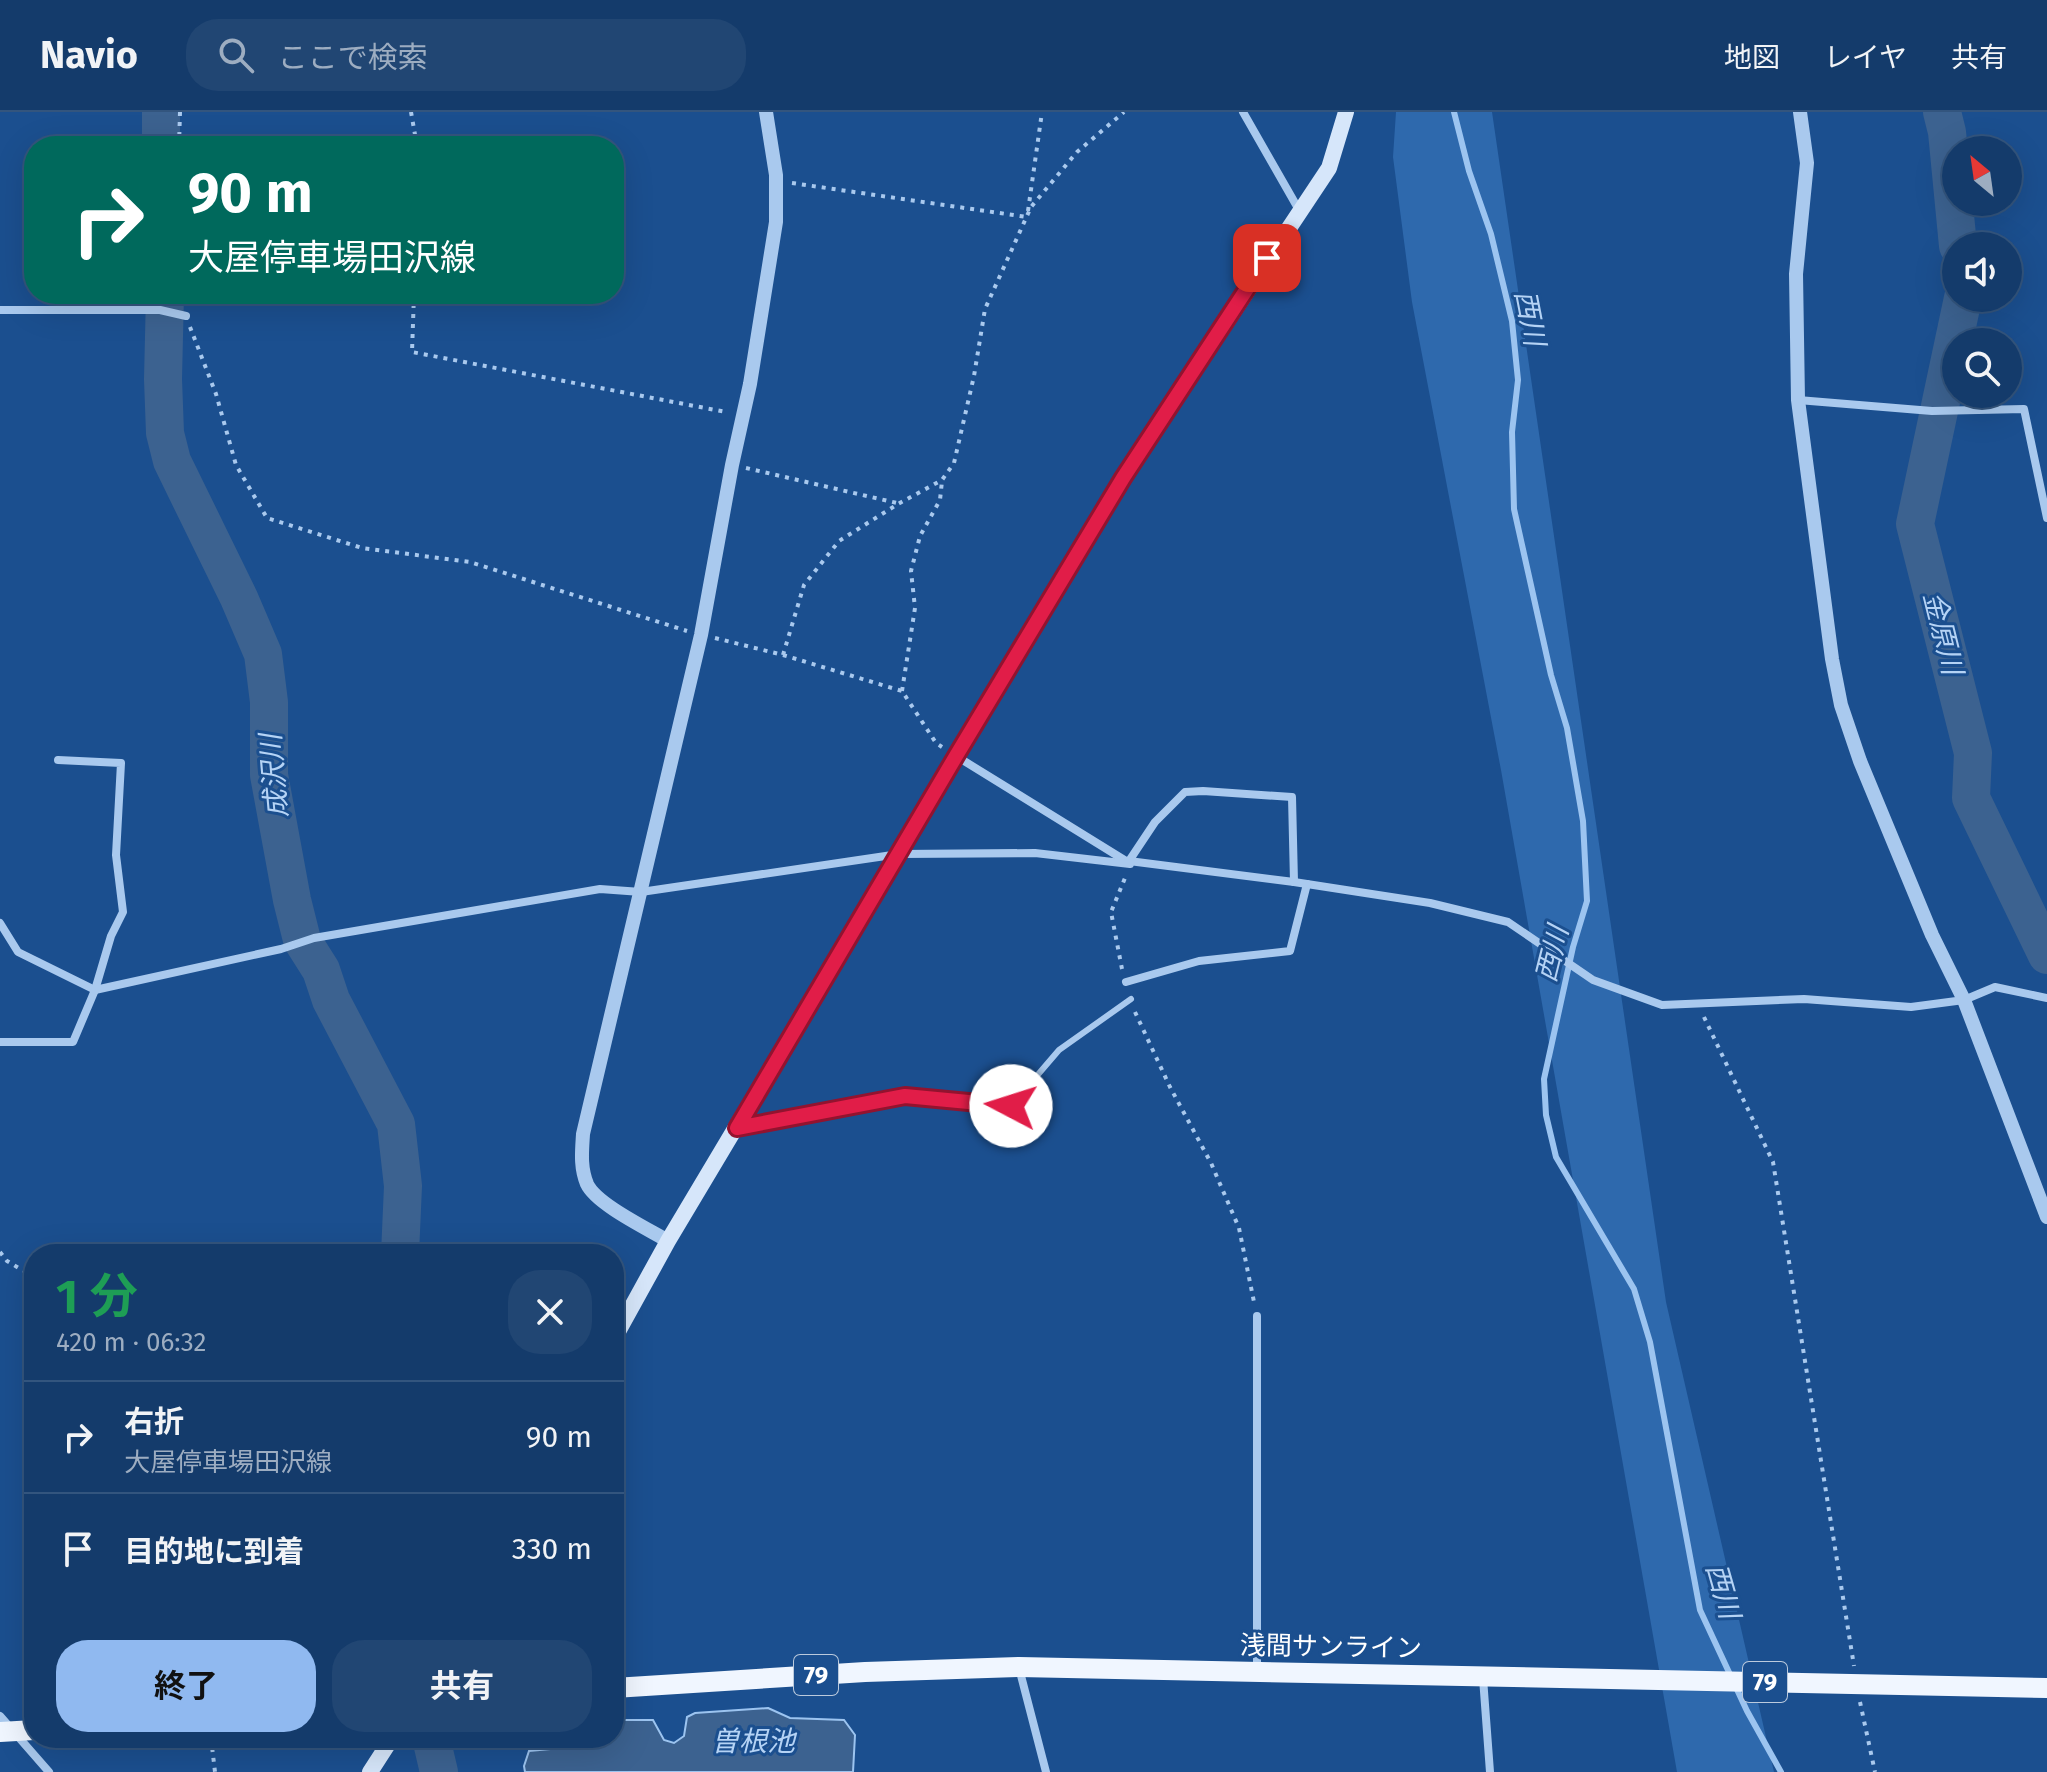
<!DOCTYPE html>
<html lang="ja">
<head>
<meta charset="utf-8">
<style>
  body { margin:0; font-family:"Fira Sans","Noto Sans JP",sans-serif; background:#214673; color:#f1f3f6; height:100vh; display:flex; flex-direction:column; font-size:30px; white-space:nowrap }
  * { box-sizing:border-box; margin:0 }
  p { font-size:26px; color:#9dadc1 }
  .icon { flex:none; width:44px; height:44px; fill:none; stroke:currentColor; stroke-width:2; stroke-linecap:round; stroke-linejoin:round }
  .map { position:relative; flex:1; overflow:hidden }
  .side { position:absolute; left:24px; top:1132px; width:600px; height:504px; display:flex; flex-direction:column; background:#143b6b; border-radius:32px; box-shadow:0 8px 32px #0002,0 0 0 2px #33557e }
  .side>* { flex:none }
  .top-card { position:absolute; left:24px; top:24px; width:600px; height:168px; border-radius:32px; box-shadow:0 8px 32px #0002,0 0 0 2px #33557e; background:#00695c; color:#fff; overflow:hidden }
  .needle { width:52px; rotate:331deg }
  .controls { position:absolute; left:1942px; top:24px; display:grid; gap:16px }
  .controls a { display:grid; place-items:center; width:80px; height:80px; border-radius:50%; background:#143b6b; box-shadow:0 8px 32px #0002,0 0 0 2px #33557e; font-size:40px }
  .pin { position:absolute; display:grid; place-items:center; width:68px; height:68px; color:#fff; margin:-34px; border-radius:16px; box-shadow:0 4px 12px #0006 }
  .me { position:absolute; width:88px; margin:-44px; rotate:275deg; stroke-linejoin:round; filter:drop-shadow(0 0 6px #0008) }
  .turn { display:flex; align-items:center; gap:28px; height:168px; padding:0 32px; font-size:36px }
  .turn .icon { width:104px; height:104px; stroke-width:2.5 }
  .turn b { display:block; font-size:56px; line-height:68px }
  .round { display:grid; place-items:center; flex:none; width:84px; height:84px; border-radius:32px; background:#214673 }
  .headline { display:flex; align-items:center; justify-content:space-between; height:136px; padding:0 32px }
  h1 { font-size:48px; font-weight:700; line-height:60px; color:#1e9e55 }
  .cta { display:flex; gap:16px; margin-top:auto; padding:16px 32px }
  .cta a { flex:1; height:92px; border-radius:32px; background:#90b9f0; color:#111; font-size:32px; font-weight:700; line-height:92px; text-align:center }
  .cta a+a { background:#214673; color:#f1f3f6 }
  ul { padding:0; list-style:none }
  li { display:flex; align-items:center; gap:24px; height:112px; padding:0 32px; border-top:2px solid #33557e }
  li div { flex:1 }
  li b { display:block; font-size:30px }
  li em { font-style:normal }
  header { display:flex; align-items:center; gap:48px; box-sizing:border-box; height:112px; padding:0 40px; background:#143b6b; border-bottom:2px solid #33557e }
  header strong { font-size:38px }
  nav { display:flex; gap:44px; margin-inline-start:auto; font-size:28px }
  .search { width:560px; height:72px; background:#214673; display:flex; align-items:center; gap:20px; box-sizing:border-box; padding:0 28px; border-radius:32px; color:#9dadc1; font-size:30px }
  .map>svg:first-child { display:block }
</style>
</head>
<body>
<header>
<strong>Navio</strong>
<div class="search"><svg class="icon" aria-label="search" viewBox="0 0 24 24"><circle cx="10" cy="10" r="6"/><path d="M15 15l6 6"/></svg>ここで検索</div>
<nav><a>地図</a><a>レイヤ</a><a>共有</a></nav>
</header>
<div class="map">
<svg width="2047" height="1660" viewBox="0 0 2047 1660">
  <rect width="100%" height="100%" fill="#1b4f8f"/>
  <path fill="#2e69ad" d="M1396,0H1492L1666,1190L1774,1660H1677L1501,658L1412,190L1393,45Z"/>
  <path fill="#3c6290" stroke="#9cc4f0" stroke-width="2" d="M768,1596L790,1606L844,1608L855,1623L853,1660H525L524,1654L529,1639L582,1634V1626H614V1608H653L664,1628L674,1631L684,1624L687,1605L695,1601Z"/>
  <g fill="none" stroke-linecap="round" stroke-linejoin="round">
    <path stroke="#9cc4f0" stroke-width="6" d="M1454,0L1469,59L1491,122L1512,209L1518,268L1512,320L1514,397L1551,563L1567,616L1583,709L1587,789L1573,835L1544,967L1546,1003L1556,1045L1634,1177L1650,1230L1700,1498L1747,1599L1781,1660"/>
    <g stroke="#3c6290" stroke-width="38">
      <path d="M161,0V34"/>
      <path d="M1942,0L1947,20L1958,134"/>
      <path d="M165,182L163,267L165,321L172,349L239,486L263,542L269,590V663L292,788L302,828L321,858L331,888L396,1012L403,1074L400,1142"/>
      <path d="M1963,186L1915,412L1973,641L1971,686L2047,843"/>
      <path d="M431,1626L439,1660"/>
    </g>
    <g stroke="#a9c9ee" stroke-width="4" stroke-dasharray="4 6" stroke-linecap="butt">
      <path d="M411,0L417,34"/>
      <path d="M179,34L180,0"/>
      <path d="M792,71L1027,105"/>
      <path d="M1028,99L1042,0"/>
      <path d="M414,182L412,240L726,300"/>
      <path d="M190,215L216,282L236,353L267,406L362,436L470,450L687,519"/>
      <path d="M746,356L897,391"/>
      <path d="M715,526L783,543L902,579L936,631L942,635"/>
      <path d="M783,543L804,473L839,429L898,392L942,368L954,351L974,264L985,197L1031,95L1077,40L1124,0"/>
      <path d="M902,579L915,496L911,459L920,424L940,388L942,369"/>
      <path d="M1122,857L1111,800L1125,766"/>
      <path d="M1135,900L1170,975L1211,1051L1239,1116L1254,1190"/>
      <path d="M1704,905L1773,1050L1854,1554"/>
      <path d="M0,1140L7,1149L34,1165"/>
      <path d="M1860,1590L1875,1660"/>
      <path d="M211,1626L215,1660"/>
    </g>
    <path stroke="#a9c9ee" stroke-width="6" d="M741,1015L905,984L1011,994L1059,938L1131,887"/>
    <g stroke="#a9c9ee" stroke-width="8">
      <path d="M1243,0L1299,98"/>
      <path d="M0,198H160L186,204"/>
      <path d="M1798,288L1932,299L2024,297L2047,406"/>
      <path d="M956,644L1126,749"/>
      <path d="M1129,749L1294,770L1430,791L1508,810L1593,868L1662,893L1804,887L1911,895L1964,888L1995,875L2047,886"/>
      <path d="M1129,749L1155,710L1185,680L1203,679L1292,685L1294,770"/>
      <path d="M0,811L18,840L95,878L281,837L314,826L600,777L641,780L899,742L1035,741L1130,752"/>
      <path d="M1126,870L1199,849L1290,839L1307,772"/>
      <path d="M0,930H73L95,878L111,824L123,800L116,743L121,651L58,648"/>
      <path d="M1257,1204V1558"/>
      <path d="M1019,1556L1046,1660"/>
      <path d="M1483,1566L1490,1660"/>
      <path d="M0,1604L49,1660"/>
    </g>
    <g stroke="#a9c9ee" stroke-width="14">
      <path d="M1800,0L1807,51L1796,162L1798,288L1832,547L1841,593L1860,649L1932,823L1964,888L2047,1105"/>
      <path d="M668,1129C648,1117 596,1092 587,1072C580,1055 582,1039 583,1022L701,523L732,353L750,272L776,110V63L766,0"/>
    </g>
    <g stroke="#d6e6fa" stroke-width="16">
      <path d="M614,1227L668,1129L1123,366L1329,56L1346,0"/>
      <path d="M370,1660L392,1626"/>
    </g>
    <g stroke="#f0f6ff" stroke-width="20">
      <path d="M614,1576L865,1560L1019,1555L2047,1576"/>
      <path d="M0,1620L34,1618"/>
    </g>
  </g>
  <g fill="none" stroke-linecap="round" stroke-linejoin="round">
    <defs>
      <path id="route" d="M1011,994L905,984L737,1016L956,644L1123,366L1267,146"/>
    </defs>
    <use href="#route" stroke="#92132f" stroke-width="20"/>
    <use href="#route" stroke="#e11d48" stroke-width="14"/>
  </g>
  <g text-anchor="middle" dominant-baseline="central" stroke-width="6" stroke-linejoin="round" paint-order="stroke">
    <g fill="#1b4f8f" stroke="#bbcadd" stroke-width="2">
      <rect x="794" y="1543" width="44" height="40" rx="6"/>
      <rect x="1743" y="1550" width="44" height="40" rx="6"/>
    </g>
    <g font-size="24" font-weight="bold" fill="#fff">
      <text x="816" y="1563">79</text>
      <text x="1765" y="1570">79</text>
    </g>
    <g font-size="26" fill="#fff" stroke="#1b4f8f">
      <text transform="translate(1331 1535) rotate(1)">浅間サンライン</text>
    </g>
    <g font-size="28" font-style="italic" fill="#b5d3f5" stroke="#1b4f8f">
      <text transform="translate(1530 206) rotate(79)">西川</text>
      <text transform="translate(1943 521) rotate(76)">金原川</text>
      <text transform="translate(274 664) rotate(-95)">成沢川</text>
      <text transform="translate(1552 842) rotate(-76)">西川</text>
      <text transform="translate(1723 1479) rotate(74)">西川</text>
      <text x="753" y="1629">曽根池</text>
    </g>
  </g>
</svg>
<div class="controls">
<a><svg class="needle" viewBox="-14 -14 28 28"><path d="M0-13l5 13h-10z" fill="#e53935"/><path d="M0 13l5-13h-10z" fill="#9dadc1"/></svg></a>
<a><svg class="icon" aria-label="sound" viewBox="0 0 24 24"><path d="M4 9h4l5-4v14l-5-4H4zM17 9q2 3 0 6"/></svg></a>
<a><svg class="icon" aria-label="search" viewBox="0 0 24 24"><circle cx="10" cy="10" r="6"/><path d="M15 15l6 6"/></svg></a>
</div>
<div class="pin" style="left:1267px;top:146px;background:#d93025"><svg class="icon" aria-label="arrive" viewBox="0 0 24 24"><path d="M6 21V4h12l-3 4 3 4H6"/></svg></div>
<svg class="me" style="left:1011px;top:994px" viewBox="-20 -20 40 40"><circle r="19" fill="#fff"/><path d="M0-13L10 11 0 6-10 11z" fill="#e11d48"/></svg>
<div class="top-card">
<div class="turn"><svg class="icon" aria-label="right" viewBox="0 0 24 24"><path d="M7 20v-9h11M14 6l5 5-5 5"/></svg><div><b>90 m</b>大屋停車場田沢線</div></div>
</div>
<section class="side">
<div class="headline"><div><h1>1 分</h1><p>420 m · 06:32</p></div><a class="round"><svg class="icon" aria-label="close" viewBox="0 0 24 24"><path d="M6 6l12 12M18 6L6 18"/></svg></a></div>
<ul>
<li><svg class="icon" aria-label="right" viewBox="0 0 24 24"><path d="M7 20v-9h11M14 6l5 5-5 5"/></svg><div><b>右折</b><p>大屋停車場田沢線</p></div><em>90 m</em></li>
<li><svg class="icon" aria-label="arrive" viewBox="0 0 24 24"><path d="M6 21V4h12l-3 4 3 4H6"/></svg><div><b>目的地に到着</b></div><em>330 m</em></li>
</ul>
<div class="cta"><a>終了</a><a>共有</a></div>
</section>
</div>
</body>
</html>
